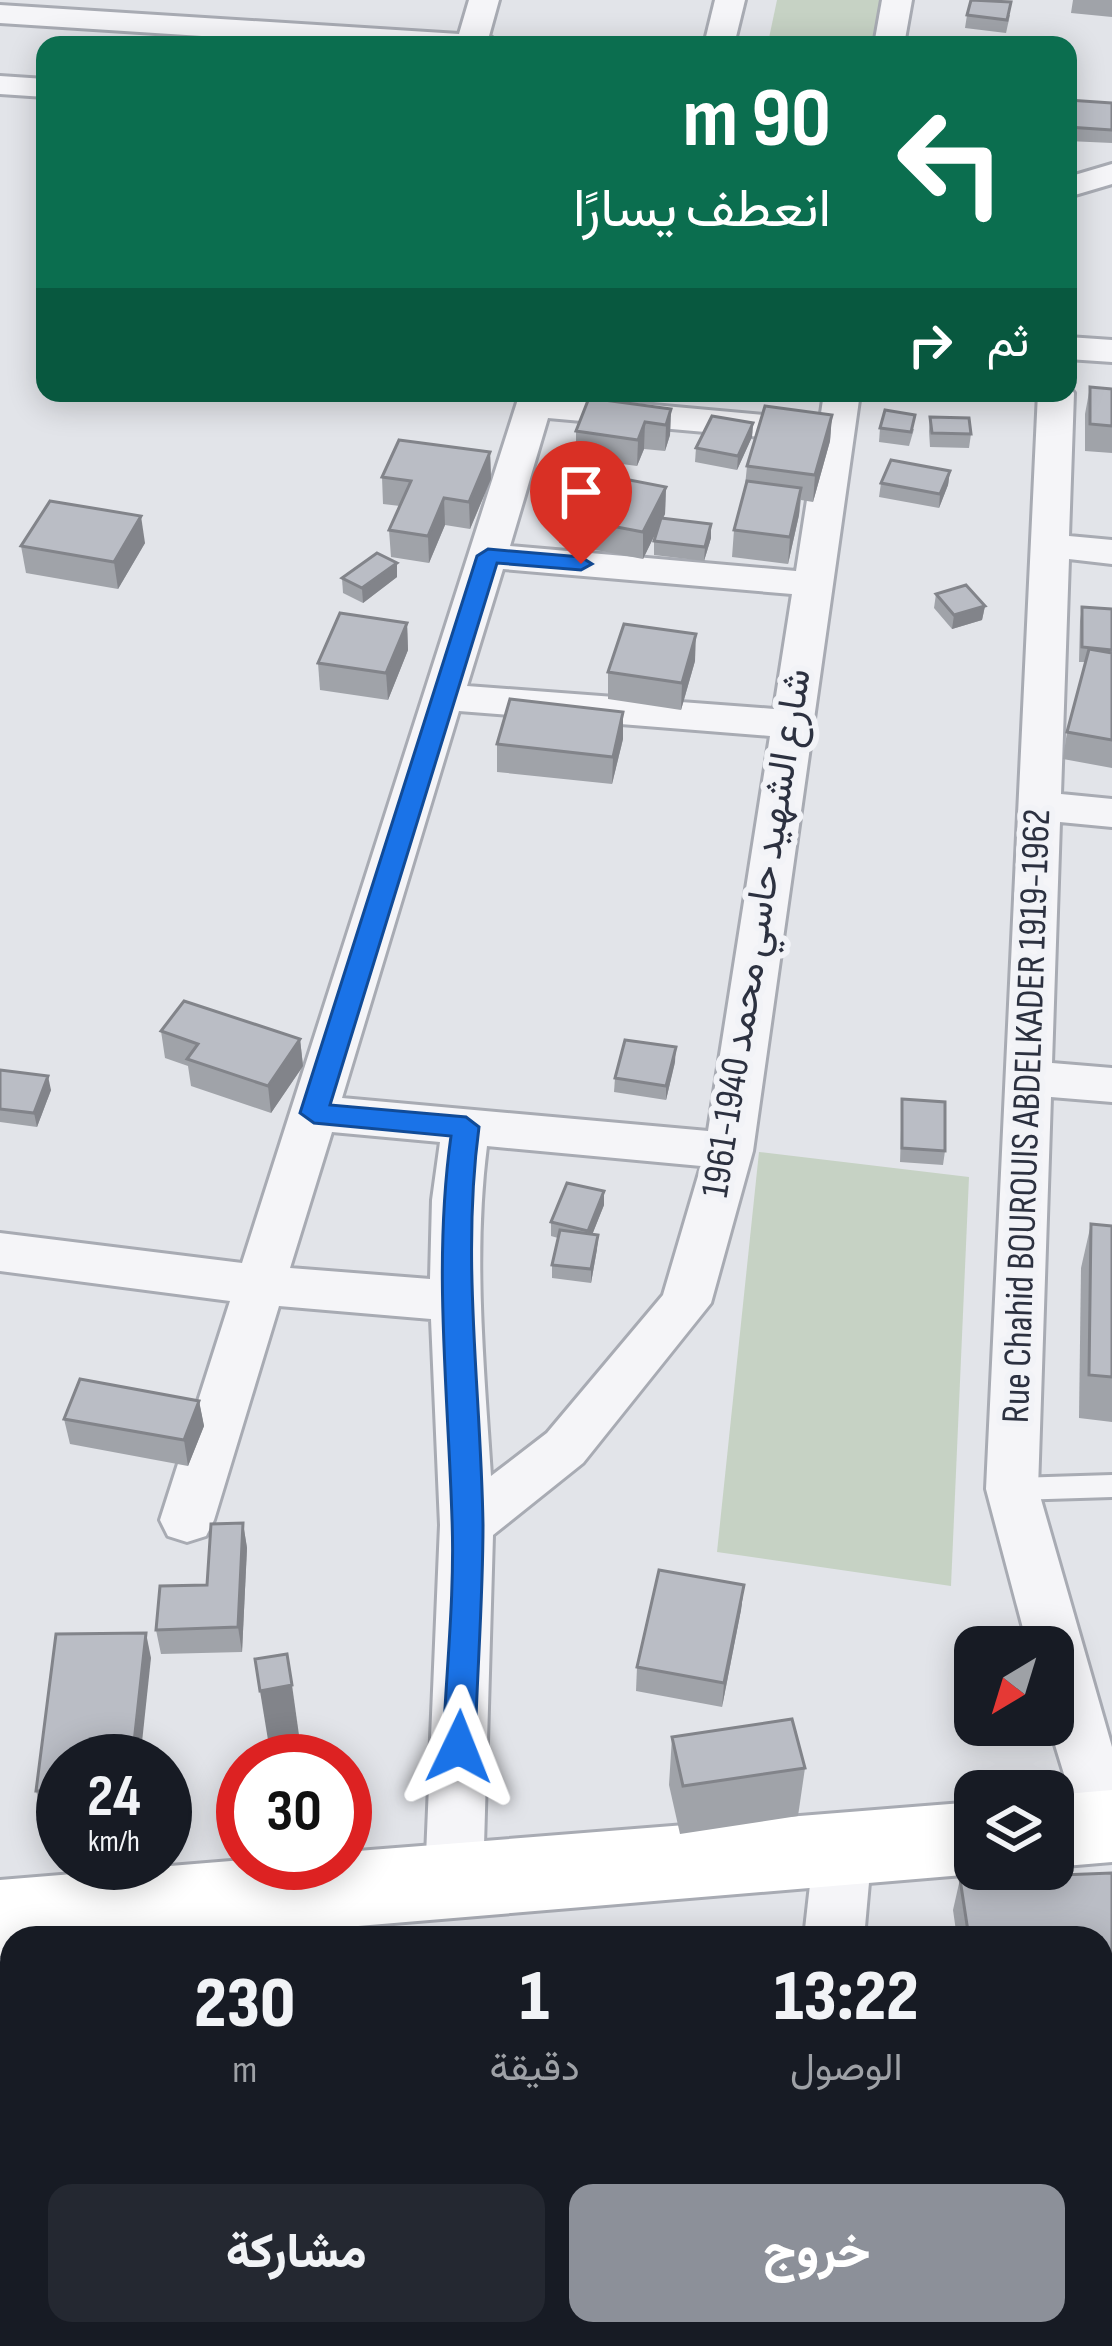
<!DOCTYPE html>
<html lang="ar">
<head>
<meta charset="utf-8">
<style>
  body { margin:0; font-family:"Sofia Sans Condensed",Vazirmatn,sans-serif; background:#242831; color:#f1f3f6; direction:rtl; height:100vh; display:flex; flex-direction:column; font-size:45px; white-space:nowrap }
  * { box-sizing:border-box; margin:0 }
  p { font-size:39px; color:#9ea1a6 }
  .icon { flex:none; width:66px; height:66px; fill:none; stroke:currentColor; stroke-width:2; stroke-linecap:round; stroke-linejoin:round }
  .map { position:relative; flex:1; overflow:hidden; direction:ltr }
  .drawer { position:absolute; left:0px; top:1926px; width:1113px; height:420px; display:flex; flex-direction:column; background:#171b24; border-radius:36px 36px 0 0; box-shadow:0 6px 30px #0003; direction:rtl }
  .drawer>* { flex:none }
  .top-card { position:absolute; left:36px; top:36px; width:1041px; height:366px; border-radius:24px; box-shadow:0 6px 30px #0003; direction:rtl; background:#0b6e4f; color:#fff; overflow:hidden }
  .needle { width:78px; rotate:218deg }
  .controls { position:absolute; left:954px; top:1626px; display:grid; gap:24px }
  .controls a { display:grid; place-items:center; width:120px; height:120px; border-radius:24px; background:#171b24; box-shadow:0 6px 30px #0003; font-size:60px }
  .speed { position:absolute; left:36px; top:1734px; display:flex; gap:24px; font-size:60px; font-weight:700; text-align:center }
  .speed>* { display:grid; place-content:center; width:156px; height:156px; border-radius:50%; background:#171b24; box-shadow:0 6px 30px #0003; line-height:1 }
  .speed small { font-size:30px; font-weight:400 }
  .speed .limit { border:18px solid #d22; background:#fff; color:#111 }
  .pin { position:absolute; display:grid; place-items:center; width:102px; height:102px; color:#fff; margin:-123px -51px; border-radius:50% 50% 50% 0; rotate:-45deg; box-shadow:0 0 12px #0007 }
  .pin .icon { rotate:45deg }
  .me { position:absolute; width:132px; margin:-66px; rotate:2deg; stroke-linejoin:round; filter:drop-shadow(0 0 9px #0008) }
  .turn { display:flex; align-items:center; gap:42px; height:252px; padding:0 48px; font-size:54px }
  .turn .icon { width:156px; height:156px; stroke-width:2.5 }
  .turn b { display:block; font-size:84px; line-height:102px }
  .then { display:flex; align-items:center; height:114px; padding:0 48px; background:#0003; gap:24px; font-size:45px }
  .eta { display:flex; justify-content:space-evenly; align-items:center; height:204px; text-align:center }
  .eta b { font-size:72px; font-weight:800; line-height:84px }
  .cta { display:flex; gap:24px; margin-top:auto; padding:24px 48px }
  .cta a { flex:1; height:138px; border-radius:24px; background:#8c9099; color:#fff; font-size:48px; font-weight:800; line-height:138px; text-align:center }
  .cta a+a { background:#242831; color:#f1f3f6 }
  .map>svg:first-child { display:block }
</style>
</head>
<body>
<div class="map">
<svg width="1112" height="2346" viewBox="0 0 1112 2346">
  <rect width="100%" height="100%" fill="#e2e4e9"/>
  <g fill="#c6d2c4">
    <path d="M777,0H889L883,45L769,38Z"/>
    <path d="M759,1152L969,1177L951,1586L717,1552Z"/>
  </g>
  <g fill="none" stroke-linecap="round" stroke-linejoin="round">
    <defs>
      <g id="lane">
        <path d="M1112,1475V1497L1012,1500L1003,1497L999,1489L1003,1481L1012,1478Z"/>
        <rect x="0" y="2056" width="12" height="30"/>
      </g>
      <g id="street">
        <path d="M469,0H499L489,36L502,45H342L0,23V5L459,34Z"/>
        <path d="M715,0H745L734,45H704Z"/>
        <path d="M882,0H912L904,45H874Z"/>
        <path d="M0,76L45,79V97L0,94Z"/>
        <path d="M1112,164V184L1068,197V177Z"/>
        <path d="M1068,337L1112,340V362L1068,359Z"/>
        <path d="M1068,385L1074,393L1069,536L1112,540V564L1069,559L1061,794L1112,799V827L1060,822L1052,1063L1112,1068V1102L1051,1097L1038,1489L1112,1747V1851L1106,1853L1086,1846L1049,1725L1053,1647H1028L986,1489L1038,393H1068Z"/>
        <path d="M520,393L820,420L824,393H860L753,1151L711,1303L583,1463L493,1535L483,1880L475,1899L454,1907L433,1899L425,1880L440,1525L431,1319L279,1306L214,1520L206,1536L187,1542L168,1536L160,1520L230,1301L0,1271V1233L242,1263ZM548,418L816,442L796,571L510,546ZM503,569L792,594L774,709L467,686ZM459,711L770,736L708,1131L342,1098ZM332,1132L440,1142L432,1200L430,1279L290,1268ZM487,1146L701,1166L663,1295L547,1433L491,1476C484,1366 473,1256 487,1146Z"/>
        <path d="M843,1822L864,1830L872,1849L864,1938H804L814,1849L822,1830Z"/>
        <path d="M762,2334H828L827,2346H761Z"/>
      </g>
      <g id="secondary">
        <path d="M1112,1790V1862L1053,1867V1795Z"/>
        <path d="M975,1802V1869H989L975,1874L215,1938H12V1955L0,1956V1880L243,1860L345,1863V1852Z"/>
      </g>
    </defs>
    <use href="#lane" stroke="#a8abb3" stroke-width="6"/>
    <use href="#street" stroke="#a8abb3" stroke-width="6"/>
    <use href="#secondary" stroke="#a8abb3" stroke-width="6"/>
    <use href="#lane" fill="#f5f5f8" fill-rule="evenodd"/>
    <use href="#street" fill="#f5f5f8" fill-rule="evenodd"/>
    <use href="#secondary" fill="#fff" fill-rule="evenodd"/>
  </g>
  <g fill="#a0a3a9">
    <path d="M1073,0H1112V17L1071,13Z"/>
    <path d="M967,15H1010L1006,33L965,28Z"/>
    <path d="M1068,100L1112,103V143L1068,141Z"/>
    <path d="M1090,387L1112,389V453L1085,451V414Z"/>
    <path d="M671,409L670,435L665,451L644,449L637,466L576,458V431Z"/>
    <path d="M832,415L830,441L813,502L801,500L799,515L788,564L732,557L734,530L745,486L747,466Z"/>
    <path d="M930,417L971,434L969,448L930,447L929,431Z"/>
    <path d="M753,423L752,437L737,470L695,462L696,448Z"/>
    <path d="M880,428L914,429L909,446L879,442Z"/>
    <path d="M490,452L491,479L470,529L445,525L429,563L391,557L389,530L400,506L383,504L382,477Z"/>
    <path d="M950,471L948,485L939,508L879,497L881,483Z"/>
    <path d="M666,487L665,514L663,518L711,538L704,561L654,555V541L659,526L643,559L559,543V516Z"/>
    <path d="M145,543L118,589L26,573L21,546Z"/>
    <path d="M397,577L363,603L343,593L342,578Z"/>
    <path d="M936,594L985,606L982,620L952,629L934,608Z"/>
    <path d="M1082,607L1112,609V768L1063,759L1067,732L1086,662H1079L1080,621Z"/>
    <path d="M407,623L408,650L388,700L320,690L318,663Z"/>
    <path d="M695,661L681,710L608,699V672Z"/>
    <path d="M623,739L612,784L497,772V744Z"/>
    <path d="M161,1031L300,1039L303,1066L271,1113L191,1086L188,1066L165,1058Z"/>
    <path d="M675,1062L666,1100L614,1092L615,1078Z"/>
    <path d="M0,1070L51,1090L37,1127L0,1122Z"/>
    <path d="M902,1099L945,1151L943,1165L900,1162Z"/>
    <path d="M604,1191V1205L592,1235H598L597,1249L591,1283L552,1278V1265L558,1238L551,1236V1222Z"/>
    <path d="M1091,1224L1112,1226V1422L1079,1418L1081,1268Z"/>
    <path d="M199,1401L204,1426L188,1466L70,1444L64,1419Z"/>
    <path d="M243,1523L247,1548L242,1652L161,1654L156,1630L207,1585Z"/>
    <path d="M744,1585L741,1610L722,1707L636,1691L637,1667Z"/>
    <path d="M151,1658L63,1761V1815H43L36,1791Z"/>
    <path d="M672,1737L805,1768L798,1816L680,1834L669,1785Z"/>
    <path d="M1112,1873V1995L1101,1996V1938H957L953,1910L960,1879Z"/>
    <path d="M0,2218L12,2221V2334H342L338,2346H20L0,2341Z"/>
  </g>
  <g fill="#82848a">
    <path d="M671,409L670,435L665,451L666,425Z"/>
    <path d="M832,415L830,441L813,502L815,475Z"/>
    <path d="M645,422L644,449L637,466L638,440Z"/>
    <path d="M753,423L752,437L737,470L738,456Z"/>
    <path d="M490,452L491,479L470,529L469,502Z"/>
    <path d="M950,471L948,485L939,508L940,494Z"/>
    <path d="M666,487L665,514L643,559V532Z"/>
    <path d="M801,488L799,515L788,564L790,537Z"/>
    <path d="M444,498L445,525L429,563L428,536Z"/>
    <path d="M141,516L145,543L118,589L114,562Z"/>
    <path d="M711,524V538L704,561L705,547Z"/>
    <path d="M397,563V577L363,603L362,588Z"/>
    <path d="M985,606L982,620L952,629L954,615Z"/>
    <path d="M407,623L408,650L388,700L386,673Z"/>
    <path d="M696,634L695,661L681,710L682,683Z"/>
    <path d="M623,712V739L612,784L613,757Z"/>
    <path d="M300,1039L303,1066L271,1113L268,1086Z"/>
    <path d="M676,1047L675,1062L666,1100V1086Z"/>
    <path d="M48,1076L51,1090L37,1127L34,1113Z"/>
    <path d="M604,1191V1205L588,1245V1231Z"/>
    <path d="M598,1235L597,1249L591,1283V1269Z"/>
    <path d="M199,1401L204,1426L188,1466L184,1440Z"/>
    <path d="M243,1523L247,1548L242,1652L238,1627Z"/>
    <path d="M744,1585L741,1610L722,1707L724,1683Z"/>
    <path d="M146,1633L151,1658L140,1761H132Z"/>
    <path d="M292,1685L299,1735L268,1740L260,1691Z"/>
    <path d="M333,2334H342L338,2346H330Z"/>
  </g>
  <g fill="#babdc5" stroke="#82848a" stroke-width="3">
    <path d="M971,0L1011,2L1007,20L967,15Z"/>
    <path d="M711,41L745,45H709Z"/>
    <path d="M1068,100L1112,103V130L1068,127Z"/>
    <path d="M1090,387L1112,389V426L1090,424Z"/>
    <path d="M589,398L671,409L666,425L645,422L638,440L576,431Z"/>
    <path d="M765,406L832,415L815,475L747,466Z"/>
    <path d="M885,410L915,415L911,432L880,428Z"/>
    <path d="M712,416L753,423L738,456L696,448Z"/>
    <path d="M930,417L969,418L971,434L932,433Z"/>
    <path d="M399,440L490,452L469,502L444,498L428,536L389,530L411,481L382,477Z"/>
    <path d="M891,460L950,471L940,494L881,483Z"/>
    <path d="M583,471L666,487L643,532L559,516Z"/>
    <path d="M747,481L801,488L790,537L734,530Z"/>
    <path d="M50,501L141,516L114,562L21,546Z"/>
    <path d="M661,518L711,524L705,547L654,541Z"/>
    <path d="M377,553L397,563L362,588L342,578Z"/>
    <path d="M966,585L985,606L954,615L936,594Z"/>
    <path d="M1082,607L1112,609V650L1082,647Z"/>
    <path d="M340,613L407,623L386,673L318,663Z"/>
    <path d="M624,624L696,634L682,683L608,672Z"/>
    <path d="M1089,649L1112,653V740L1067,732Z"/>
    <path d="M510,699L623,712L613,757L497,744Z"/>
    <path d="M184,1001L300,1039L268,1086L187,1059L198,1044L161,1031Z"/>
    <path d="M625,1040L676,1047L666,1086L615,1078Z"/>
    <path d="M0,1070L48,1076L34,1113L0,1109Z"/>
    <path d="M902,1099L945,1102V1151L902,1148Z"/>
    <path d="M567,1183L604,1191L588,1231L551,1222Z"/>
    <path d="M1091,1224L1112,1226V1377L1089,1375Z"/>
    <path d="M560,1230L598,1235L591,1269L552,1265Z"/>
    <path d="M80,1379L199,1401L184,1440L64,1419Z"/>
    <path d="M243,1523L238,1627L156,1630L160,1586L207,1585L211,1524Z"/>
    <path d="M659,1570L744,1585L724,1683L637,1667Z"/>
    <path d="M146,1633L132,1761H63V1791H36L56,1634Z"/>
    <path d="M287,1654L292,1685L260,1691L255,1659Z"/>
    <path d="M792,1719L805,1768L683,1786L672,1737Z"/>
    <path d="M1112,1873V1965H1101V1938H969L960,1879Z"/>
    <path d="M0,2218L12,2221V2327L0,2324Z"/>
    <path d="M39,2334H333L330,2346H89Z"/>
  </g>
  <path fill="#1a73e8" stroke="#114b97" stroke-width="3" d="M488,549L581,557L592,564L581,570L497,563L330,1105L466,1117L479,1127C461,1261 481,1391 483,1525C483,1599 477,1673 475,1747L470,1757L459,1761L447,1757L443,1747C446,1672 455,1594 452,1519C448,1391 433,1264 451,1136L314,1123L300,1113L477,556Z"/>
  <g text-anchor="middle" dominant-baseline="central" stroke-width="12" stroke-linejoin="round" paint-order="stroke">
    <g font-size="39" fill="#2c3140" stroke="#f2f3f7">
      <text transform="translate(757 933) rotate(-81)">شارع الشهيد حاسي محمد 1940-1961</text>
      <text transform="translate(1027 1116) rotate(-88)">Rue Chahid BOUROUIS ABDELKADER 1919-1962</text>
    </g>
  </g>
</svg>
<div class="controls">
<a><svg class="needle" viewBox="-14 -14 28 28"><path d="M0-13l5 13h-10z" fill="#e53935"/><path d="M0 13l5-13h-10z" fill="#9ea1a6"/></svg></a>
<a><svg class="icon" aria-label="layers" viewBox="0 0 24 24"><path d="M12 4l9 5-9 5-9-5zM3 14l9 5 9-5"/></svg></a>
</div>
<div class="speed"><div>24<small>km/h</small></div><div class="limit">30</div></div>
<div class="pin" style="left:581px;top:564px;background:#d93025"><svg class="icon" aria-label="arrive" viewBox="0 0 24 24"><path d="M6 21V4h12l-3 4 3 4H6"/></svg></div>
<svg class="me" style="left:459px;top:1747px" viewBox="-20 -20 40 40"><path d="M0-17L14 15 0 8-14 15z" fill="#1a73e8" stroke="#fff" stroke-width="4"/></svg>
<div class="top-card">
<div class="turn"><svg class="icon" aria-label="left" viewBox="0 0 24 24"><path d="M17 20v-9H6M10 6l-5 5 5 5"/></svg><div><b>90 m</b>انعطف يسارًا</div></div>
<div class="then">ثم<svg class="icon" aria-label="right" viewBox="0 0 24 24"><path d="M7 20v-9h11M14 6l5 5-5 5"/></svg></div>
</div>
<section class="drawer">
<div class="eta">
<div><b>13:22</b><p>الوصول</p></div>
<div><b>1</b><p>دقيقة</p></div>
<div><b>230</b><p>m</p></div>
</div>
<div class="cta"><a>خروج</a><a>مشاركة</a></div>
</section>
</div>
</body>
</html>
